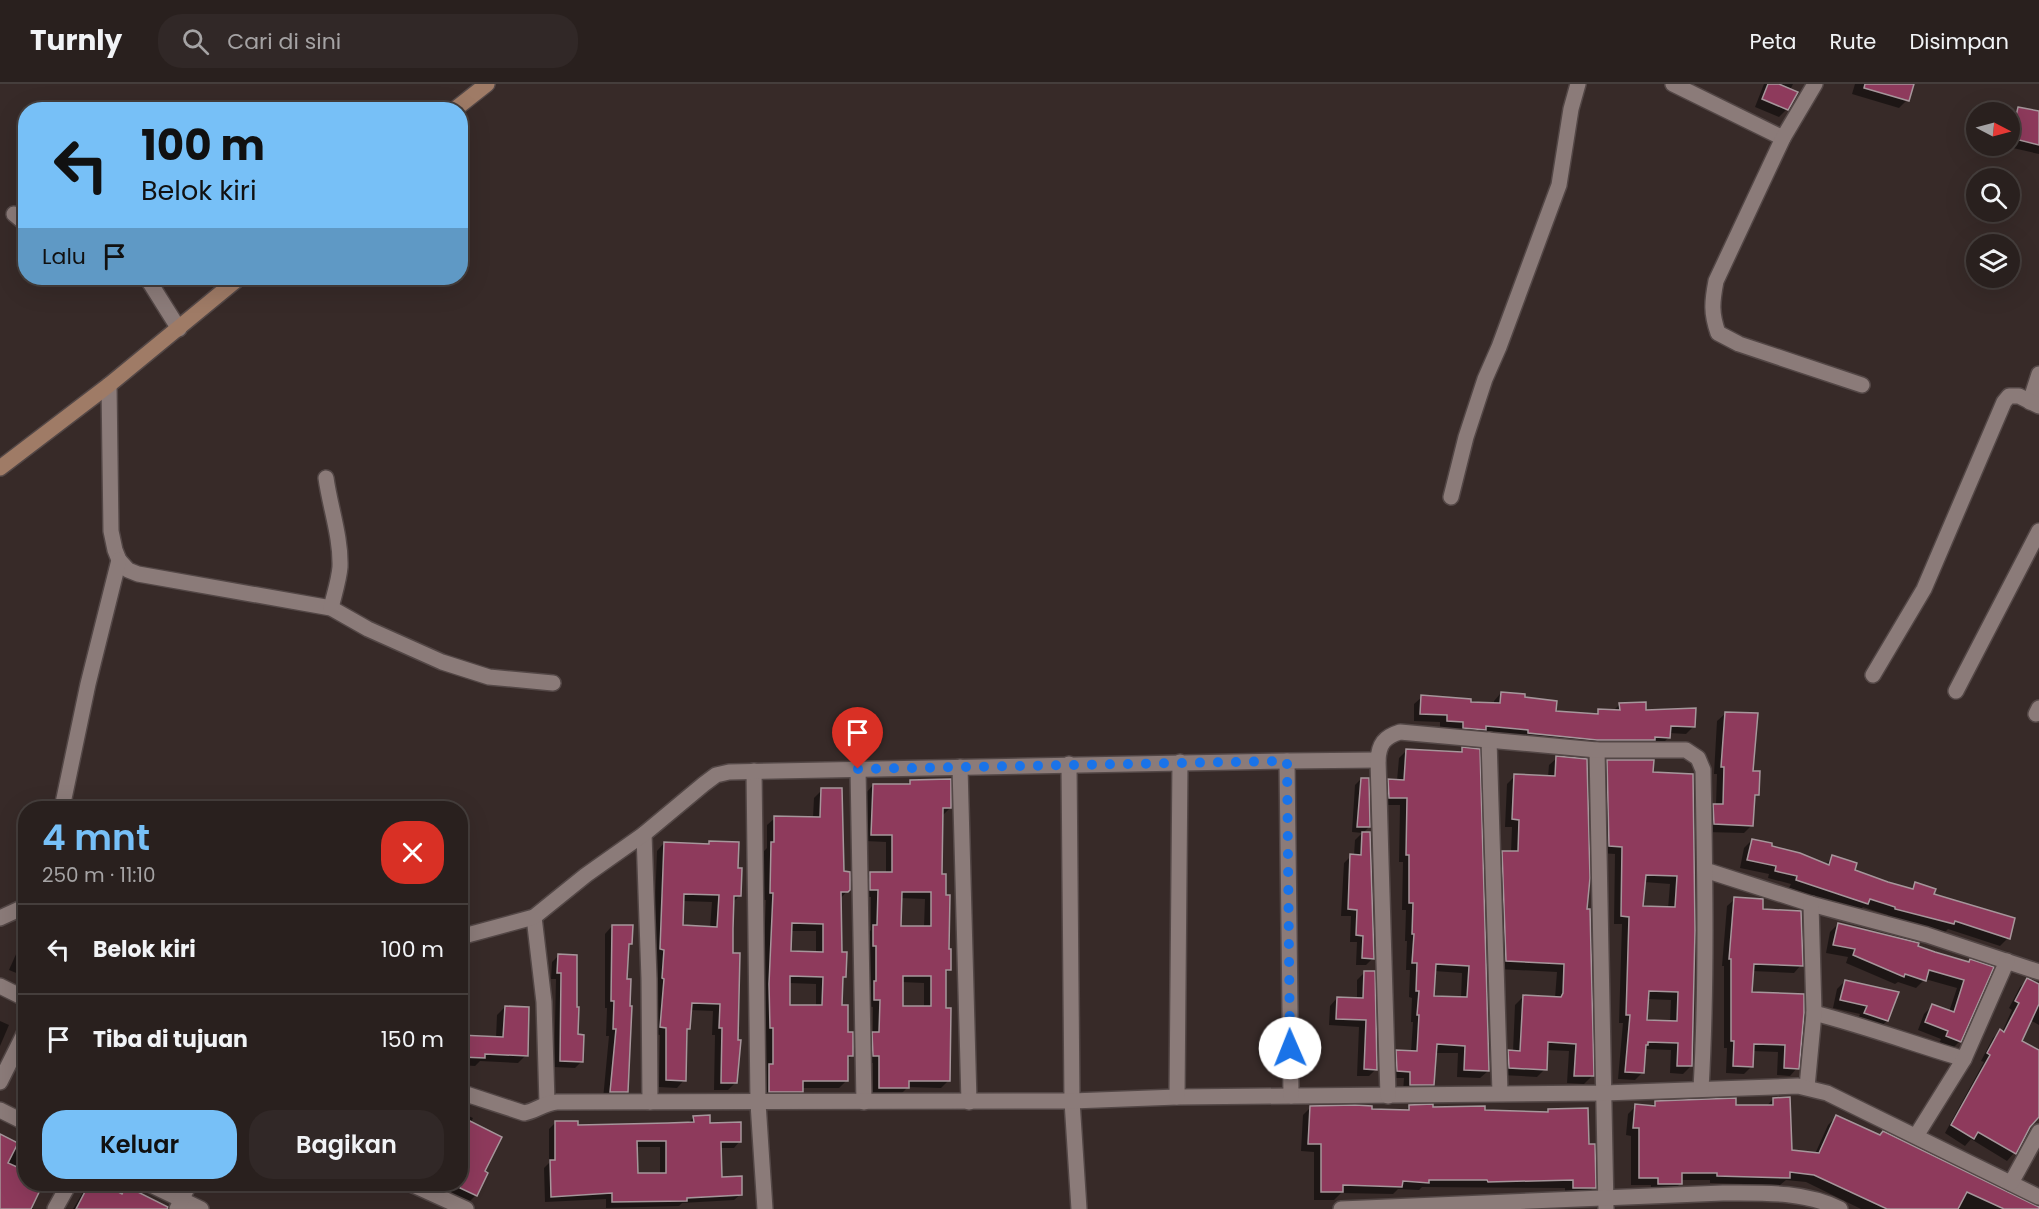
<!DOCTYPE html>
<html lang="id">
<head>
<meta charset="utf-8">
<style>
  body { margin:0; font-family:Poppins,sans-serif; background:#312827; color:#f1f3f6; height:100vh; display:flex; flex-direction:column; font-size:22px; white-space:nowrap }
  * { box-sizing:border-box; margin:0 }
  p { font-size:20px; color:#a5a3a4 }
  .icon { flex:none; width:33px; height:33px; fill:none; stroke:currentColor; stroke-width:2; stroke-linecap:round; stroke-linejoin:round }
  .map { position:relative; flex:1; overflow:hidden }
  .panel { position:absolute; left:18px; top:717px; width:450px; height:390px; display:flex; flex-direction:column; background:#29201e; border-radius:24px; box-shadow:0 6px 24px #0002,0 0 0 2px #453e3c }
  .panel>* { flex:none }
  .top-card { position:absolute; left:18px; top:18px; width:450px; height:183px; border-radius:24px; box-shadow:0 6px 24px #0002,0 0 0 2px #453e3c; background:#77c0f7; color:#111; overflow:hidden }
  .needle { width:39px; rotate:96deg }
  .buttons { position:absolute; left:1966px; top:18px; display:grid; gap:12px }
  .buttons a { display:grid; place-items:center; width:54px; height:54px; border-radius:50%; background:#29201e; box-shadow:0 6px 24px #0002,0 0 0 2px #453e3c; font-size:30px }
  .pin { position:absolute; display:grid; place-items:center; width:51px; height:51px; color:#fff; margin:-62px -26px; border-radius:50% 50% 50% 0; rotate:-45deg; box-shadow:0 0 6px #0007 }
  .pin .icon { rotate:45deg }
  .me { position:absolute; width:66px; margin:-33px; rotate:359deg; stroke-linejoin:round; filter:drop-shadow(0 0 4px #0008) }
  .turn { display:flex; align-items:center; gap:21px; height:126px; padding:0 24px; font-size:27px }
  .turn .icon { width:78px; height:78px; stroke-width:2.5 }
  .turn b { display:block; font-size:42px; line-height:51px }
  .then { display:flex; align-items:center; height:57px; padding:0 24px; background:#0003; gap:12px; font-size:22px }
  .round { display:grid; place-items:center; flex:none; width:63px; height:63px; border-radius:24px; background:#312827 }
  .overview { display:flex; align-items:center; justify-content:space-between; height:102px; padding:0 24px }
  h1 { font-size:36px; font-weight:600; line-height:45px; color:#77c0f7 }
  .cta { display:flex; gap:12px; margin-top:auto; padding:12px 24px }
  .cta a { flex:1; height:69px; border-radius:24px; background:#77c0f7; color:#111; font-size:24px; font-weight:600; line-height:69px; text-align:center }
  .cta a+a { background:#312827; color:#f1f3f6 }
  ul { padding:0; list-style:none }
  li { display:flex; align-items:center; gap:18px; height:90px; padding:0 24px; border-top:2px solid #453e3c }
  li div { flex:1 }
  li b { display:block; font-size:22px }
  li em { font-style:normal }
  header { display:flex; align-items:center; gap:36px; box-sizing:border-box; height:84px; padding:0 30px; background:#29201e; border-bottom:2px solid #453e3c }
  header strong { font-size:28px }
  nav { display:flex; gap:33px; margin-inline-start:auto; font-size:21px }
  .search { width:420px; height:54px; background:#312827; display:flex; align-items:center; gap:15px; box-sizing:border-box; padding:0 21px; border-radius:24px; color:#a5a3a4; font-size:22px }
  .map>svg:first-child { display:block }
</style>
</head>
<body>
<header>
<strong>Turnly</strong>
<div class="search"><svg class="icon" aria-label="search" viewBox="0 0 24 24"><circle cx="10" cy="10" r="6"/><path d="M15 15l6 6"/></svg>Cari di sini</div>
<nav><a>Peta</a><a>Rute</a><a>Disimpan</a></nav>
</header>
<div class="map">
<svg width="2039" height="1125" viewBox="0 0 2039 1125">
  <rect width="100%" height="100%" fill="#372a28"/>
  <g fill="#0007" fill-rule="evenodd">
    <path d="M1764,0H1793L1790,6L1787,25L1779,33L1755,23Z"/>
    <path d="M1855,0H1912L1907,16L1899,24L1852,10Z"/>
    <path d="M2019,24L2039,29V70L2004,62H2010V35Z"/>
    <path d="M1501,609L1523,614L1554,628L1594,632L1599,627H1613L1620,620L1694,642L1686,650L1669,649V653L1662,660L1646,663L1456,651V645L1440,644V638L1414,637V620L1422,613L1469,620L1494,621V617Z"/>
    <path d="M1725,630L1751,688L1757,711L1753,715L1752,741L1744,749L1706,748V729L1716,721L1717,690H1714L1717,637Z"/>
    <path d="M1462,665L1488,987L1480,994L1457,993L1458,969H1434L1432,1000L1425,1008H1403L1404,994H1390V975L1397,968H1411L1413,938H1411L1412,914L1409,913L1410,886H1406L1407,857H1405L1406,826H1402L1403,778H1399L1400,721H1382L1381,704L1389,697H1397L1399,674L1406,667L1458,669ZM1434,887L1462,889L1461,914L1433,913Z"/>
    <path d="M1557,674L1585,827L1592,992L1584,1000L1567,999L1569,967L1546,966L1545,985L1537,993L1502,991L1501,975L1509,968H1513L1515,921L1523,913L1555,914L1557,888L1498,885L1495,776L1503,768L1511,769L1512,743H1505L1507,700L1515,692L1548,693L1549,681Z"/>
    <path d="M1608,677L1652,689L1692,691L1691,982L1683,990L1670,989L1671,966L1644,965L1643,988L1635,996L1618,995L1623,939H1619L1622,840H1614L1615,770L1601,769L1600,685ZM1644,798L1670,800L1668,825L1642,823ZM1647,915L1671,916L1670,938L1646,937Z"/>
    <path d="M1361,695L1369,743L1363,749L1352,748L1355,701Z"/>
    <path d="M910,697L950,724L943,731L940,792L950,885L945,890L949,996L941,1004L908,1003L900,1011H872L873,979H866V957L873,950V923L867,922L869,904L870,869H867V850L871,846V813H863V797L870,790H886V758L865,757L866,709L873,701L906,702ZM900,814L925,815L924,843H900ZM901,898L924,899V924L901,923Z"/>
    <path d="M822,706L849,805L840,815V869L845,892L841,896V923L852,972L846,977V997L839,1004H801V1007L793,1015H762V989L766,986V951H763L762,909L766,816H763L764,767L767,764V741L775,734H813L814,714ZM790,847H816V869H790ZM789,899L816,900V922H789Z"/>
    <path d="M1362,749L1373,874L1366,881H1356L1357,858H1350L1351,832H1341L1344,779L1351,772H1354L1355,756Z"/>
    <path d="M1752,756L1825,781L1833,773L1854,787L1910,805L1915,800L2008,854L2000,862L1948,845L1945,848L1888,833V831L1863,823L1859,827L1789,804L1791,800L1768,794L1769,790L1740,784L1744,764Z"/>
    <path d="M664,759L707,762L710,759L736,786L739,812L732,819L731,845L736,998L728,1006H714L715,951H712L713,927L689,926L688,945L685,947L684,996L677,1004L659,1003L660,951L654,950L657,873L653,872L657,767ZM682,817L712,818L710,844L681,842Z"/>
    <path d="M1735,815L1761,826L1801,881L1794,889L1752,887L1751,910L1802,912L1797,984L1790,992L1777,991L1778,968L1752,967V982L1744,990L1726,989L1727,964H1724V882H1722L1727,822Z"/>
    <path d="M1838,840L1917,862L1935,870L1992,884L1959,958L1951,966L1939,960L1941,955L1918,946L1924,930L1932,922L1949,928L1957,904L1925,895L1916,904L1898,898L1895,900L1846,879L1848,873L1826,869L1830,848Z"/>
    <path d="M612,842L630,860L627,863L625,897L627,1007L619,1015H603L609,952H606L607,924H605V850Z"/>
    <path d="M24,862H26V893L9,886L17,868Z"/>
    <path d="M559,871L575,924L577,952L581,978L575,984L554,983L556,895H551L552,878Z"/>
    <path d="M1365,888L1376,985L1369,992H1357L1359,943L1329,941L1330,922L1337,914L1357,915V896Z"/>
    <path d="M2027,896L2039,902V941L2030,936L2020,957L2039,967V1028L2014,1069L2007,1077L1971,1055L1965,1062L1945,1049L1984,978L1981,977L1993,954L2000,947L2002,948L2012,926L2009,924L2020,903Z"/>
    <path d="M1845,897L1887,937L1879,944L1857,937L1860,930L1833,924L1837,905Z"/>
    <path d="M505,923L526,971L518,979L480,977L475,982L460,981V952L496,954L497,931Z"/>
    <path d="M0,937L9,941L0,962Z"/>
    <path d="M1773,1015L1790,1068L1815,1070L1828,1041L1836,1033L2039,1125H1861L1806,1098L1786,1096L1780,1101L1710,1099V1096H1681V1099L1673,1107H1651V1101H1631V1052L1626,1051L1628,1030L1636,1022L1651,1023L1656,1018L1766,1023Z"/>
    <path d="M1410,1022L1483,1028L1546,1029L1549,1026L1588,1062L1594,1103L1586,1111H1565V1104L1422,1103L1419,1106L1398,1105L1393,1110L1341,1109L1334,1116H1314V1068L1301,1067L1303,1031L1311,1023L1405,1027Z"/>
    <path d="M460,1028L473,1034L471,1038L483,1088L476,1111L468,1119L436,1102L434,1104L424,1100H460Z"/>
    <path d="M694,1033L740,1057L734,1064H720V1094L741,1110L734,1116L682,1119L679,1122L606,1124V1115L545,1118L544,1084L549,1079V1045L555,1039L576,1043L687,1040ZM636,1063H660V1090H637Z"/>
    <path d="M0,1052L26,1065V1100H42L30,1123L34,1125H0Z"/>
    <path d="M88,1100H99L120,1110L126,1104L146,1125H73Z"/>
  </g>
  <g fill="#8e3a5c" stroke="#a6969b" stroke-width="1.5" fill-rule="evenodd">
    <path d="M1768,0H1779L1798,8L1788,26L1762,15Z"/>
    <path d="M1865,0H1914L1909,17L1864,4Z"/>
    <path d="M2018,23L2039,27V61L2011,54Z"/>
    <path d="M1501,608L1525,610V613L1557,617L1556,627L1598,630V625L1620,626L1619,619L1646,618V626L1696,624L1695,643L1671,642L1670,654L1655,653V656H1597L1528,649V646L1486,642V646L1463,644V638L1447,637V631L1420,630L1421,611L1471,615V618L1500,619Z"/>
    <path d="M1725,628L1758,629L1753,687H1760L1759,711H1755L1753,742L1714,740L1713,720H1723L1724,683H1721Z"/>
    <path d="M1462,663L1480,665L1489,987L1464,986L1465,962L1437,960L1434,1001H1410V988L1397,987L1396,966L1417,967L1419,931H1417L1419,907H1416L1417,879H1412L1414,850H1412L1413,819H1409V771H1406L1407,714H1389L1388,695L1404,696L1406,665L1462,668ZM1436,880L1469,882L1467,913L1434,912Z"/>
    <path d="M1556,672L1587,675L1590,794L1587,825H1590L1594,992H1574L1576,960L1548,958L1547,986L1509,984L1508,966L1520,967L1523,911L1561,913L1563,909L1564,880L1506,877L1502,767H1518L1519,736L1512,735L1514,690L1555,692Z"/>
    <path d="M1607,676H1654L1653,688L1693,690L1695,846L1692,982H1677L1678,959L1648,958V961H1646L1644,989L1625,988L1630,931H1626L1629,833L1621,832L1622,763L1609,762ZM1646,791L1677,792L1675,823L1643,822ZM1649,907L1678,908L1677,937L1647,936Z"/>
    <path d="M1361,694H1369L1370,743H1357Z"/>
    <path d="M951,695V724H943L942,790H946V811H950L949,865H951V886H946V924H951L950,997H909V1004H879V972H873L872,948H879L880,916H874V897H876V862H873V841H877L878,806H870V788H892V751H871L873,700H910V696ZM902,808H931V842H901ZM903,892H931V922H903Z"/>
    <path d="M821,704H842L844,787L850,788V806L848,808H841L842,868H847L846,893H843L842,921H848V948H853V972H848V997H803V1008H769V980H773V944H770L769,900L773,809H770L771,758H774V732L820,733ZM792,839L823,840V868L791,867ZM790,892L823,893L822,921H790Z"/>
    <path d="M1362,748H1370L1374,875L1362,874L1363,852L1356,851L1357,826L1348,825L1350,770L1361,771Z"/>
    <path d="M1752,755L1772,759V762L1800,769L1829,781L1832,771L1857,779L1855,786L1888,798L1913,805L1915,798L1936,805L1934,810L2015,834L2010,855L1955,837L1954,840L1895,825V823L1870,815L1868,820L1796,796L1797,792L1775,787L1776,782L1747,776Z"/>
    <path d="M709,757L739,758L738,784H742L741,812H734L733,845V869H740L738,956H741L737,999H721L722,944H719L720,920L692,919L690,945H687L686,997L666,996V944L660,943L664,895L662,894L664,866L660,865L664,758L709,760ZM684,810L719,811L717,843L683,841Z"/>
    <path d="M1734,813L1763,815V825L1801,827L1803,882L1754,880L1752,908L1804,910V929L1799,985L1784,984L1785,961L1754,960L1753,983L1733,982L1734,957H1731V875H1729Z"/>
    <path d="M1838,839L1919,859L1918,862L1935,868L1969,878L1970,875L1994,883L1961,958L1946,952L1948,947L1925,938L1932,920L1954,928L1964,896L1929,886L1926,897L1905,890L1904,893L1853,871L1855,865L1833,861Z"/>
    <path d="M612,841H633L632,860H629L627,895H631L630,922H632L628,1008H610L616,945H613L614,917H611Z"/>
    <path d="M558,870L577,871V923H579L578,950L584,951L583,978L560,977L561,889H557Z"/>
    <path d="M1364,887H1375L1377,986L1364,985L1366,936L1336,935L1337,913L1363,914Z"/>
    <path d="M2027,894L2039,900V920L2022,957L2039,966V1033L2030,1043L2016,1070L1978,1048L1974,1055L1951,1041L1990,971L1987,969L2000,945L2004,948L2019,919L2015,917Z"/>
    <path d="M1845,896L1899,908L1888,937L1864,929L1867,922L1840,916Z"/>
    <path d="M505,922L529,923L528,972L485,970V974L460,973V951L503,953Z"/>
    <path d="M1790,1013L1792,1066L1819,1069L1836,1031L1880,1051L1883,1047L2039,1123V1125H2004L1967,1108L1958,1125H1887L1814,1091L1790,1088V1094L1717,1092V1089H1682V1100H1658V1094H1639V1044H1633L1635,1020L1655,1022V1017L1736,1014V1021H1773V1014Z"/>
    <path d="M1433,1020V1023L1485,1022V1026L1548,1028V1025L1588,1024L1589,1060H1595L1596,1104H1573V1096L1488,1098L1487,1096H1429V1099L1403,1097L1402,1103L1343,1101V1108H1321V1060H1308L1310,1022L1355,1021L1372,1022V1025L1409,1026V1021Z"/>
    <path d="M710,1031V1039L741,1038V1058H721L722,1093L742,1092V1111L687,1114V1117L612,1118V1109L551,1113L550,1076H555V1037H578V1041L668,1039L694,1038L693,1032ZM637,1057H666V1089H638Z"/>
    <path d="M460,1032L502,1053L485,1087L488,1089L477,1112L460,1104Z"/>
    <path d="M0,1050L18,1059L8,1079L26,1087V1100H43L31,1125H0Z"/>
    <path d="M89,1100H103L122,1110L126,1102L168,1123L167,1125H76Z"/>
  </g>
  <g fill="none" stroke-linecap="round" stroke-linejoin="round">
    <defs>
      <g id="street">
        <path d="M1673,0L1783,54"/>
        <path d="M1815,0L1783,54L1716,197C1712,218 1711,229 1718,249L1739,260L1862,301"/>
        <path d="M14,130L26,140"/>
        <path d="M147,194L179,245"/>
        <path d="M109,301L111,447L115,466L119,476L128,486L138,490L331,524L368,545L442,578L489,593L553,599"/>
        <path d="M2030,318L2039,290"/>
        <path d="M326,394C330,423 341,453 340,483C339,496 334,511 331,524"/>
        <path d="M1451,413L1466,353L1485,295L1499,263L1559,101L1571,25L1578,0"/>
        <path d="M1873,591L1924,505L2004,318L2009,312H2019L2039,322"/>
        <path d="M1956,607L2039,447"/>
        <path d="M2036,630L2039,624"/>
        <path d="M1489,656L1500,1009"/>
        <path d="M1597,666L1606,1125"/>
        <path d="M1069,680L1072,1017L1079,1125"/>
        <path d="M960,683L969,1018"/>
        <path d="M858,685L864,1018"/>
        <path d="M754,687L758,1019L765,1125"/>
        <path d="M62,724L88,600L119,476"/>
        <path d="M644,750L649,895L650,1018"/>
        <path d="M1705,786L1811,820L1927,851L2039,888"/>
        <path d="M534,833L544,918L547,1019"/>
        <path d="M0,834L26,822"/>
        <path d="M460,853L534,833L586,791L644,750L704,700L716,691L729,688L1287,677"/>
        <path d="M0,902L26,915"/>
        <path d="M1814,929C1865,942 1914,960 1964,975"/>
        <path d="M0,998L26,946"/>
        <path d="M1807,1003L1814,929L1811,820"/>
        <path d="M460,1008L524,1029C536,1027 544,1019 557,1018L1072,1017L1177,1013L1604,1009L1798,1002L1827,1009L2039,1113"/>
        <path d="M1291,1012L1287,677L1378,676"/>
        <path d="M1388,1012L1378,676C1379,660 1384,653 1400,648L1597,666H1686L1698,674L1703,686C1705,793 1707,899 1701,1005"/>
        <path d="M1177,1013L1180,678"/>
        <path d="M0,1026L26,1039"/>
        <path d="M1916,1052L1964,975L2007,877"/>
        <path d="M2011,1099L2039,1048"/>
        <path d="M149,1100L201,1125"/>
        <path d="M411,1100L466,1125"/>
        <path d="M55,1125L69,1100"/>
        <path d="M177,1125L189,1100"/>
        <path d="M1341,1125L1723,1109C1762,1109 1804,1107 1840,1125"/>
      </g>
      <g id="secondary">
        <path d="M454,26L487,0"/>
        <path d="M0,384L109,301L239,194"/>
      </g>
    </defs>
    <use href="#street" stroke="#534746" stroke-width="18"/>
    <use href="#secondary" stroke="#534746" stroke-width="18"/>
    <use href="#street" stroke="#8b7b79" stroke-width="15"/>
    <use href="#secondary" stroke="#9f7b66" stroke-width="15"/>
  </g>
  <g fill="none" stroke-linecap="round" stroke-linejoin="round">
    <path stroke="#1a73e8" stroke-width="10" stroke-dasharray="0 18" d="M858,685L1287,677L1290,964"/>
  </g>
</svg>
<div class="buttons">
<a><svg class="needle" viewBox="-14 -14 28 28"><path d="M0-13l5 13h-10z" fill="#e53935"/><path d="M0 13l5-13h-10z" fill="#a5a3a4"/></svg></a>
<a><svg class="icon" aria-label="search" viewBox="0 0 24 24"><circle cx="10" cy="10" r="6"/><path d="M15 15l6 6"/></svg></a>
<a><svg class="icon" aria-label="layers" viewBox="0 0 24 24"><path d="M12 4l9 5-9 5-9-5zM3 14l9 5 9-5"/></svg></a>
</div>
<div class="pin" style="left:858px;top:685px;background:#d93025"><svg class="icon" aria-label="arrive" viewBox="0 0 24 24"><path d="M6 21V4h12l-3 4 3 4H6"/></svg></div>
<svg class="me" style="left:1290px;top:964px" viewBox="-20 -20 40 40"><circle r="19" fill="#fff"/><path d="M0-13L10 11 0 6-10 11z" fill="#1a73e8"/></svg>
<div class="top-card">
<div class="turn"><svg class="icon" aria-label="left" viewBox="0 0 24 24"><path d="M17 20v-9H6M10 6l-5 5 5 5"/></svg><div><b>100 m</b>Belok kiri</div></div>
<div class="then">Lalu<svg class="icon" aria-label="arrive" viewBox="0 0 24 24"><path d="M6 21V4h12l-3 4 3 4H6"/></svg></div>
</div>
<section class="panel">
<div class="overview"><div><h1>4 mnt</h1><p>250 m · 11:10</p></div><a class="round" style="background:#d93025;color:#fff"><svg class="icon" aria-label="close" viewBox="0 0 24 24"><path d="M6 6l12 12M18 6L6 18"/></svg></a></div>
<ul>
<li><svg class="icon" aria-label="left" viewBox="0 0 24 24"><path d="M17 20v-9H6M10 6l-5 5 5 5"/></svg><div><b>Belok kiri</b></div><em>100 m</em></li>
<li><svg class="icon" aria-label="arrive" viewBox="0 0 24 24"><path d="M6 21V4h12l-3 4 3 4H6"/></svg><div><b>Tiba di tujuan</b></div><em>150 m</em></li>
</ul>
<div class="cta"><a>Keluar</a><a>Bagikan</a></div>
</section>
</div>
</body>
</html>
